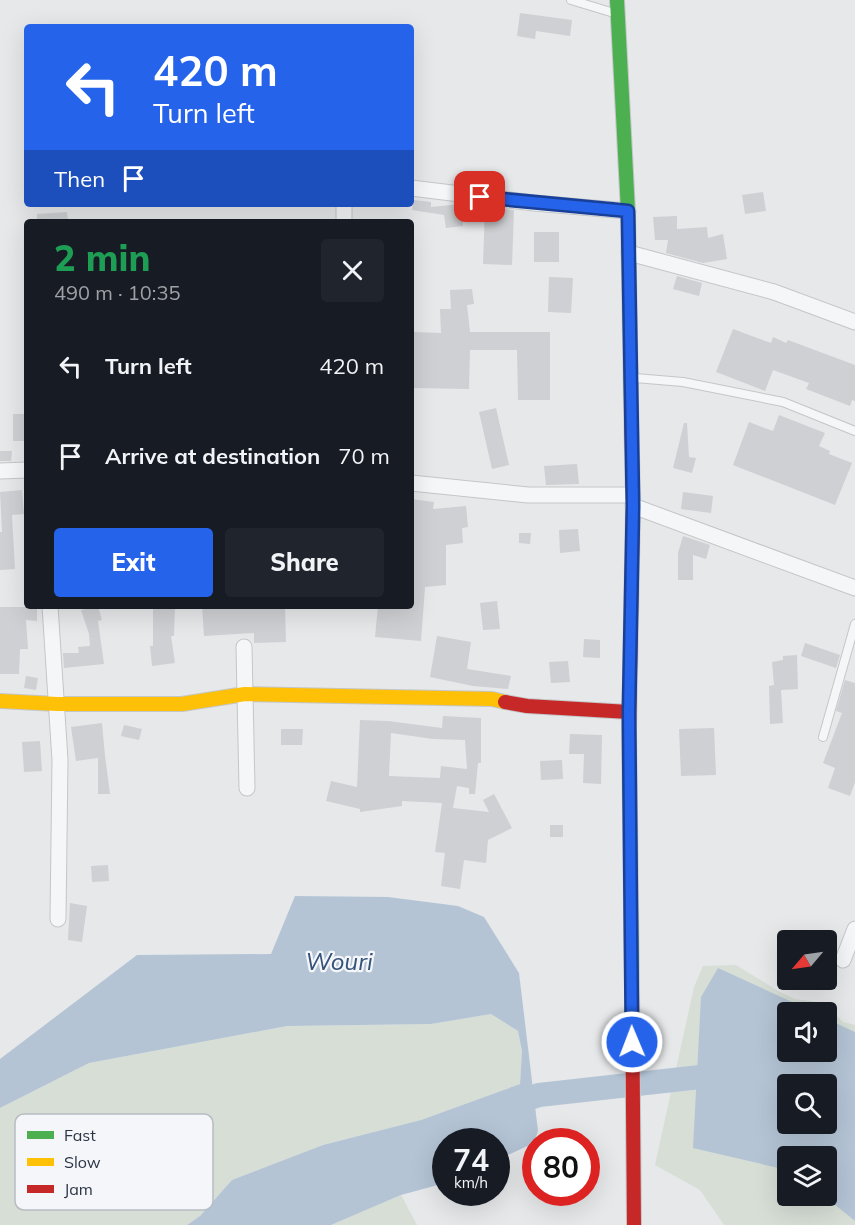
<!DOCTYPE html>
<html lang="en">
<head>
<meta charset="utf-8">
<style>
  body { margin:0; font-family:Mulish,sans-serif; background:#20242c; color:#f1f3f6; height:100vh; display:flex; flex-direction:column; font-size:22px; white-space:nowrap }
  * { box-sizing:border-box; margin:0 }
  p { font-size:20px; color:#9ea1a6 }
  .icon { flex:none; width:33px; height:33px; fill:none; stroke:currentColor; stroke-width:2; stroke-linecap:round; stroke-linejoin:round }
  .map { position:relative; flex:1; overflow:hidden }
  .panel { position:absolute; left:24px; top:219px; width:390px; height:390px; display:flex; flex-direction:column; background:#171b24; border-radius:6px; box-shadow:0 6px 24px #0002 }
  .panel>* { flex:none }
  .guide { position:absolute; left:24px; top:24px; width:390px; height:183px; border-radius:6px; box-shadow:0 6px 24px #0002; background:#2563eb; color:#fff; overflow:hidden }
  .needle { width:39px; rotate:241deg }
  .tools { position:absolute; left:777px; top:930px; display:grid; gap:12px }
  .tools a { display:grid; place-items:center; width:60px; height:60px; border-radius:6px; background:#171b24; box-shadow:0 6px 24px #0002; font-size:30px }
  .speed { position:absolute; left:432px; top:1128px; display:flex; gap:12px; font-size:30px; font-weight:700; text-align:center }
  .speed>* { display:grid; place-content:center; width:78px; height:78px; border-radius:50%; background:#171b24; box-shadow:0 6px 24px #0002; line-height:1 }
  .speed small { font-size:15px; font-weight:400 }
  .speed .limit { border:9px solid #d22; background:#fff; color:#111 }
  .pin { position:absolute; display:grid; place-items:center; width:51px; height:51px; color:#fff; margin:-26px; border-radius:12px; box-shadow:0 3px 9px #0006 }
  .me { position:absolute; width:66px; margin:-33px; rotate:359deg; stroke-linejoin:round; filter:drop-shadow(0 0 4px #0008) }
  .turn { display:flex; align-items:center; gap:21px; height:126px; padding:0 30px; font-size:27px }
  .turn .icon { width:78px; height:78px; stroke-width:2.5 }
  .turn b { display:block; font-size:42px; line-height:51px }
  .then { display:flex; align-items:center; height:57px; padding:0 30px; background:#0003; gap:12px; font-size:22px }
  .round { display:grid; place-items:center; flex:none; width:63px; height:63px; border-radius:6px; background:#20242c }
  .head { display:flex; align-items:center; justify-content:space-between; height:102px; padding:0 30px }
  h1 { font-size:36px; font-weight:800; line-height:45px; color:#1e9e55 }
  .cta { display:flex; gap:12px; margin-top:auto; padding:12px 30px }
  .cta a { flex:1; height:69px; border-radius:6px; background:#2563eb; color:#fff; font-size:24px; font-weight:800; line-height:69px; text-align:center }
  .cta a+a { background:#20242c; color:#f1f3f6 }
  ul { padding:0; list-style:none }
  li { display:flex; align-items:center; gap:18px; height:90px; padding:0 30px }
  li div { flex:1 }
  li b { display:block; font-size:22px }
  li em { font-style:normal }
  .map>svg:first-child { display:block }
</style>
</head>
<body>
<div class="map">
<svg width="855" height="1225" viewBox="0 0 855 1225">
  <rect width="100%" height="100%" fill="#e6e8ea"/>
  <g fill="#d6ded6" fill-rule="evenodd">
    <path d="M736,965L778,991L795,999L824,1003L843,1022L855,1025V1225H724L700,1190L655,1165L694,987L703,966ZM788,1012H826V1052H788ZM788,1084H826V1124H788ZM788,1156H826V1196H788Z"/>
    <path d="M491,1014L518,1031L522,1051L520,1084L421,1120L323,1145L232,1180L200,1216L187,1225H0V1108L89,1063L287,1026L431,1024Z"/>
    <path d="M401,1195L417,1225H331Z"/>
  </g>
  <g fill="#b4c4d5" fill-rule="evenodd">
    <path d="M295,896L388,897L458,906L484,917L519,973L538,1131L534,1143L497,1160L496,1142H446L445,1183L401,1195L331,1225H187L200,1216L232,1180L323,1145L421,1120L520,1084L522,1051L518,1031L491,1014L431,1024L287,1026L89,1063L0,1108V1059L137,955L271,954Z"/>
    <path d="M718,968L814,1012H788V1052H826L827,1019L855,1032V1221L824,1196H826V1156H788L787,1170L693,1148L701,997ZM788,1084H826V1124H788Z"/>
  </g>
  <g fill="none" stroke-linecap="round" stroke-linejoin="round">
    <path stroke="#b4c4d5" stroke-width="24" d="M502,1107L539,1095L700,1077"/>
  </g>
  <g fill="#ced0d3" fill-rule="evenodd">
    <path d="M520,13L572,20L570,36L536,31L535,39L517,36Z"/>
    <path d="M763,192L766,211L745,214L742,195Z"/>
    <path d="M414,200L431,202V207L461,204L463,226L446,228L444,215L412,210Z"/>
    <path d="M485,207L514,210L512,265L483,264Z"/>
    <path d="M67,212L68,222H37V214Z"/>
    <path d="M677,216V229L707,227L708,238L723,234L727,259L703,263L666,253L668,240H655L653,217Z"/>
    <rect x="534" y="232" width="25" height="30"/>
    <path d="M677,276L702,283L699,296L673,289Z"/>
    <path d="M549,277L573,278L571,313L548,312Z"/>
    <path d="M472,289L474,304L467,305L470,332H550V400H518L517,350H470L469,389L411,388V332L441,333L440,309H451L450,290Z"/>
    <path d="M733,329L771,343L773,337L786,343L788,340L855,365V401L852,400L850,406L806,389L809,383L773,370L765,391L716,372Z"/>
    <path d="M496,408L509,465L492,469L479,412Z"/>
    <rect x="13" y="414" width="14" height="27"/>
    <path d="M779,415L825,433L819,446L830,451L829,454L852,463L835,505L733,465L749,422L773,431Z"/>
    <path d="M684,423H687L689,457L696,458L692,473L673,468Z"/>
    <path d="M0,451H12L11,461H0Z"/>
    <path d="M577,464L579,484L546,485L544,466Z"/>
    <path d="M22,490L24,514L12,515L15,569L0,570V532H2L0,492Z"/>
    <path d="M683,492L713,496L711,513L681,509Z"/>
    <path d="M411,499L434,502L433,509L466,506L468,527L462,528L463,543L446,545V585L425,587L421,641L375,637L378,606H411Z"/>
    <path d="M578,529L580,551L560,553L559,530Z"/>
    <path d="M519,533H531L530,544L519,543Z"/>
    <path d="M683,536L710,545L706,559L693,555V580H678V553Z"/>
    <path d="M497,601L500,629L483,630L480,603Z"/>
    <path d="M98,606L102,620L98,621L104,664L64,668L63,653H79L78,647L90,646L89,634L81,610Z"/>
    <path d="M153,606H175L174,636H171L175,663L152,666L150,646H153Z"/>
    <path d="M202,606H285L286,642L254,643V633L204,636Z"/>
    <path d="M0,607H37V621L26,620L28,649H20L19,674H0Z"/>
    <path d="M437,636L471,642L467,669L511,676L508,689L473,686L430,677Z"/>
    <path d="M584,639L600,640V658L583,657Z"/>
    <path d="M805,643L840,655L836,668L801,656Z"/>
    <path d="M797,655L798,689L781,690L783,723L770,724L769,686L774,685L772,662L783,660V656Z"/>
    <path d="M568,661L570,682L551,683L549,662Z"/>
    <path d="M26,676L38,678L36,690L24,688Z"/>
    <path d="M845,680L855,683V782L850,796L828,788L835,768L823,763L842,713L836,711Z"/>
    <path d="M443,716L481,718V763H478L475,794H469V788L457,786L453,808L489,812L483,800L494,794L512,828L488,840L486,863L464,860L460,889L441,886L445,853L435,852L442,803L402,801V806L360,812V809L326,801L331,781L357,787L360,720L388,721L442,728ZM391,733L433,739L465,740L467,769L441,766L440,778L389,776Z"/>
    <path d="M102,723L105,756L110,794H98V758L76,761L71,727Z"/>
    <path d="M124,725L142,729L139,740L121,736Z"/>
    <path d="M714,728L716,775L681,776L679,729Z"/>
    <path d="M281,729H303L302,745H281Z"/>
    <path d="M570,734L602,735L601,784L583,783L584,754H569Z"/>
    <path d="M40,741L42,771L24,772L22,742Z"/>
    <path d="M562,760L563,779L541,780L540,761Z"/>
    <rect x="550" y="825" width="13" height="12"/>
    <path d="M108,865L109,881L92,882L91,866Z"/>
    <path d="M70,903L87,906L82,942L68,940Z"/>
  </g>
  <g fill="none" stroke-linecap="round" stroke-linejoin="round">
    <defs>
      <g id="lane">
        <path d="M571,0L614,13"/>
        <path d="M635,378L683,382L783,402L855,431"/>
        <path d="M823,737L855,624"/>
      </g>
      <g id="street">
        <path d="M411,188L534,203L628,211"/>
        <path d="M344,222V204"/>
        <path d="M629,253L774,292L855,322"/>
        <path d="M0,471L27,470"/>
        <path d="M411,483L528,495H632"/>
        <path d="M633,506L855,588"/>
        <path d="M50,606L60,760L58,919"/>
        <path d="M244,647L247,788"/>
        <path d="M843,960L855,929"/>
      </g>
      <g id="fast">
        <path d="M617,0L628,211L631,401"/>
        <path d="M629,730L632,990"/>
      </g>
      <path id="slow" d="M0,701L57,704H182L245,694L492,699L505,702"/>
      <g id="jam">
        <path d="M505,702L527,706L629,712"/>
        <path d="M629,730L633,506L631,401"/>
        <path d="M632,990L634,1225"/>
      </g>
    </defs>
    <use href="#lane" stroke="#c4c6c8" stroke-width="10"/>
    <use href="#street" stroke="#c4c6c8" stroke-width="17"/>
    <use href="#fast" stroke="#c4c6c8" stroke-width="16"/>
    <use href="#slow" stroke="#c4c6c8" stroke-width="16"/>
    <use href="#jam" stroke="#c4c6c8" stroke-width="16"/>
    <use href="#lane" stroke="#f5f6f7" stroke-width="8"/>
    <use href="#street" stroke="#f5f6f7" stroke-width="15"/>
    <use href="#fast" stroke="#4caf50" stroke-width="14"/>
    <use href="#slow" stroke="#ffc107" stroke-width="14"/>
    <use href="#jam" stroke="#c62828" stroke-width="14"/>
  </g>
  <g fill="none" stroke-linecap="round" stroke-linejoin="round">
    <defs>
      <path id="route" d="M480,197L628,211L633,506L629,712L632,1042"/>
    </defs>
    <use href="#route" stroke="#184099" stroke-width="15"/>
    <use href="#route" stroke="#2563eb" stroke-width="10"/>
  </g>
  <g text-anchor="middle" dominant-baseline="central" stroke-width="4.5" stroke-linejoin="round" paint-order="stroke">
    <g font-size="24" font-style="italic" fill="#34527a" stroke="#f4f6f9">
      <text x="339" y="961">Wouri</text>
    </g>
  </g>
  <rect x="15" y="1114" width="198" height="96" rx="9" fill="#f4f6f9" stroke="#b8bcc3" stroke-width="1.5"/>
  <rect x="27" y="1131" width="27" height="8" fill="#4caf50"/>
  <rect x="27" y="1158" width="27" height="8" fill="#ffc107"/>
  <rect x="27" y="1185" width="27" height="8" fill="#c62828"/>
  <g font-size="16" fill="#2b3445">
    <text x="64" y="1141">Fast</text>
    <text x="64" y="1168">Slow</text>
    <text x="64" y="1195">Jam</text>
  </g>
</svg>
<div class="tools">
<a><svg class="needle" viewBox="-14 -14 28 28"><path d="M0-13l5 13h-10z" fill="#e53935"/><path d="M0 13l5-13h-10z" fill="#9ea1a6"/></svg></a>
<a><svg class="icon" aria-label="sound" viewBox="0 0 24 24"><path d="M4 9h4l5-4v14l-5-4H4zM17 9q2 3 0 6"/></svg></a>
<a><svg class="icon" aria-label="search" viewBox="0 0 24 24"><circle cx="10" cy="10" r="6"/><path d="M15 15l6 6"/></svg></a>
<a><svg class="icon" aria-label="layers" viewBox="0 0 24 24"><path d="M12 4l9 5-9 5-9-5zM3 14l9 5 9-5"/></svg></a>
</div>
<div class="speed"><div>74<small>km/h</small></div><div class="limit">80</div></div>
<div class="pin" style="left:480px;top:197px;background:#d93025"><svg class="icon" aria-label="arrive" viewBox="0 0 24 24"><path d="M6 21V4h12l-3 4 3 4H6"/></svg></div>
<svg class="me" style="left:632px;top:1042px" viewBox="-20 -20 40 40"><circle r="17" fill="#2563eb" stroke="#fff" stroke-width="3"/><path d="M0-11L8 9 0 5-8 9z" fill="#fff"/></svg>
<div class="guide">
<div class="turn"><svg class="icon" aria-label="left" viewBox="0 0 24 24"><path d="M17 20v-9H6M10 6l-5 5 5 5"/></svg><div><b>420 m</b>Turn left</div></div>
<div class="then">Then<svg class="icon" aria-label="arrive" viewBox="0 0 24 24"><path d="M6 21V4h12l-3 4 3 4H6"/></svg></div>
</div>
<section class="panel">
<div class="head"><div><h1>2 min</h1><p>490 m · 10:35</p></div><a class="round"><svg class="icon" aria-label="close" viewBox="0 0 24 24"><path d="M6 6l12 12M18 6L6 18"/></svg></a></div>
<ul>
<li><svg class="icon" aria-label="left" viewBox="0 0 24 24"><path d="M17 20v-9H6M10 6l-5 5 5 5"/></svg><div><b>Turn left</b></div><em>420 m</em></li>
<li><svg class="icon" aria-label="arrive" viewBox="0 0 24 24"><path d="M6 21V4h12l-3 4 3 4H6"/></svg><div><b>Arrive at destination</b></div><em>70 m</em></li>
</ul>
<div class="cta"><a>Exit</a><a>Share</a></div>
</section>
</div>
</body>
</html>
